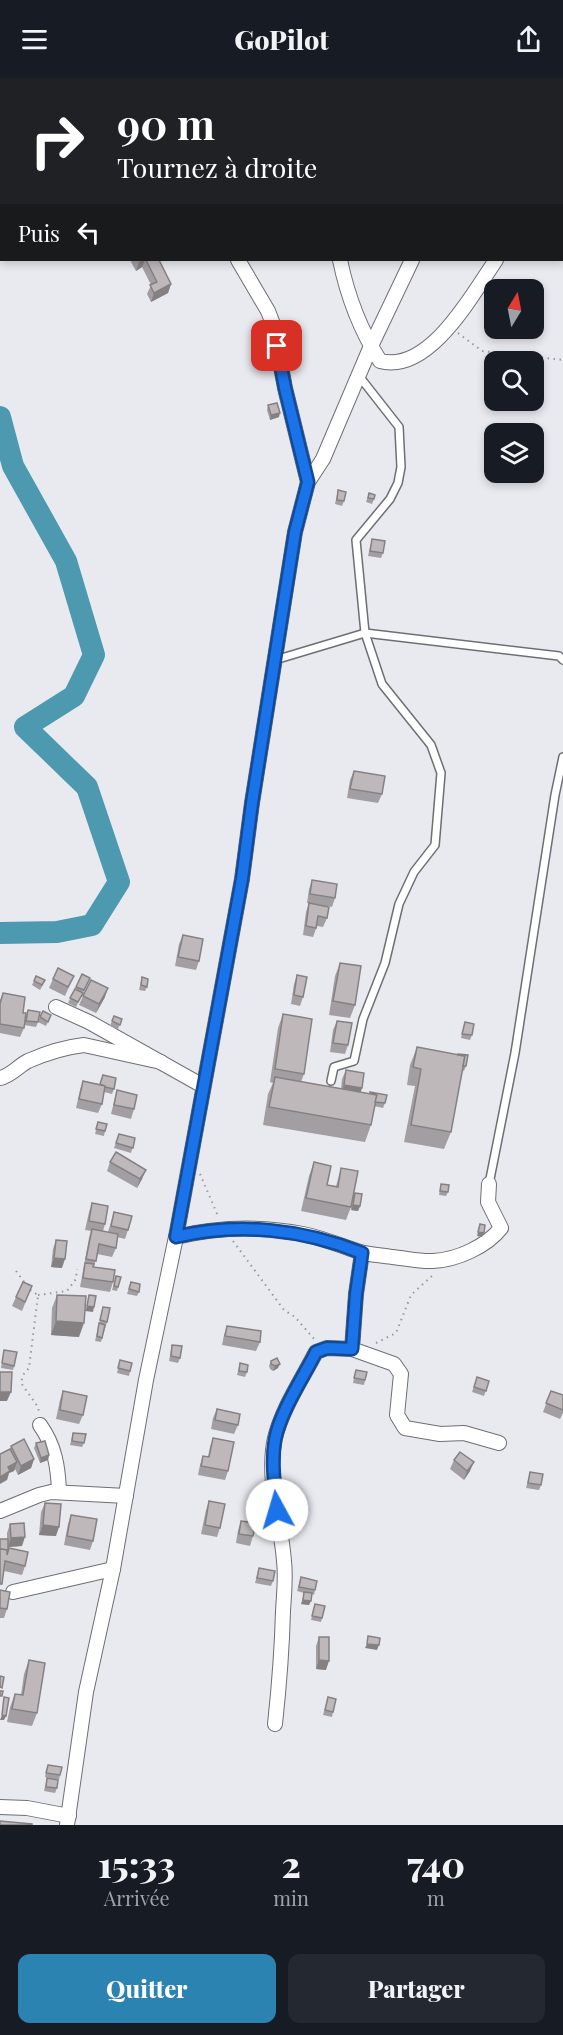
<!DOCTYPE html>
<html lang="fr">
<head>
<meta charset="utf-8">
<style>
  body { margin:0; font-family:"Playfair Display",serif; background:#242831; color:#f1f3f6; height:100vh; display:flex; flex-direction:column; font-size:22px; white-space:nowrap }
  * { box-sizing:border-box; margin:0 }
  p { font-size:20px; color:#9ea1a6 }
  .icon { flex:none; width:33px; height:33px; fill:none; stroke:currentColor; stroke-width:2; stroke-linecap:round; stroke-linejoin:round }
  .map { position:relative; height:1747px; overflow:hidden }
  .panel { display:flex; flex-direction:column; background:#171b24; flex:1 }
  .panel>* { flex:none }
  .top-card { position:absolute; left:0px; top:0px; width:564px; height:183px; box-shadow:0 3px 9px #0003; background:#202124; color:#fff; overflow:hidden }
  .needle { width:39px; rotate:10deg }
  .fabs { position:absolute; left:484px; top:201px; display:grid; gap:12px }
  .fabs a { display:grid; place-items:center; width:60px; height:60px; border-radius:12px; background:#171b24; box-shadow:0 3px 9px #0003; font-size:30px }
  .pin { position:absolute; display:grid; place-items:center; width:51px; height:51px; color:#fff; margin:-26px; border-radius:12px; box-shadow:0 3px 9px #0006 }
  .me { position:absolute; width:66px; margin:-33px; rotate:354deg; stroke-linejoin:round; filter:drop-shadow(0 0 4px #0008) }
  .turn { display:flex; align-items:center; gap:21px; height:126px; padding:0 18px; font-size:27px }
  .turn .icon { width:78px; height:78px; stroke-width:2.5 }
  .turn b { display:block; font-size:42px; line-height:51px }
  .then { display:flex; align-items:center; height:57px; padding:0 18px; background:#0003; gap:12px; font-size:22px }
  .eta { display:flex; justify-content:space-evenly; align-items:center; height:102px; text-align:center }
  .eta b { font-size:36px; font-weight:800; line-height:42px }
  .button { display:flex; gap:12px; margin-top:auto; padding:12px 18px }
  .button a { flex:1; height:69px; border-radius:12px; background:#2a83b1; color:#fff; font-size:24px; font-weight:800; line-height:69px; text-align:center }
  .button a+a { background:#242831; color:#f1f3f6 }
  header { display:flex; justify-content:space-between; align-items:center; height:78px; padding:0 18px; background:#171b24; font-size:27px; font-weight:800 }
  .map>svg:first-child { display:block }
</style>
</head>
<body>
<header><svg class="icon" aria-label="menu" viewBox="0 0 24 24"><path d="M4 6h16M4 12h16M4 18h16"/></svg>GoPilot<svg class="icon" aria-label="share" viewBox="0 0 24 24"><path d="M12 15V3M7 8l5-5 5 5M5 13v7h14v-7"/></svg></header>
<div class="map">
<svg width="563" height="1747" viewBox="0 0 563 1747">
  <rect width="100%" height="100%" fill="#e9eaf0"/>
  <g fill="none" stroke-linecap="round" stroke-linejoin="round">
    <path stroke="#4c99b0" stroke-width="22" d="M0,339L13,388L66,483L94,577L74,618L25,649L87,709L119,804L92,847L57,854L0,855"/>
    <defs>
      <g id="service">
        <path d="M275,582L365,555L559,578L563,582"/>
        <path d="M331,1003L334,989L354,983L363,941L385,885L399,826L414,794L435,767L441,695L431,667L382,606L365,555L356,462L390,421L398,405L401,389L399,349L359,298"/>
        <path d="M489,1106L515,975L555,717L563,679"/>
      </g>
      <g id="minor">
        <path d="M303,0V2"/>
        <path d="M487,2V0"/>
        <path d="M238,182L268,233L273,246L285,310L308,404"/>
        <path d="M340,182C347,216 361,253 380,283C430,296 473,215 496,182"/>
        <path d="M56,929L89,944L203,1008"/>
        <path d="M0,1000C11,998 18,988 28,983C44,976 66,969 84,967L161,984"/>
        <path d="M176,1159C218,1149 261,1148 303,1156C323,1160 341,1168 360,1174C370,1177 382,1177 392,1179C405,1180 420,1184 433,1183C457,1182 487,1168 501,1150L488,1124L489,1106"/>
        <path d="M362,1175L356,1216L352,1271L394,1286L401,1296L397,1337L405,1350L440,1356L464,1355L499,1365"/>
        <path d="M40,1347C55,1368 58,1389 59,1413"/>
        <path d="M0,1433L39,1417L51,1414L126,1418"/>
        <path d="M13,1514L113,1491"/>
        <path d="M275,1646C279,1609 282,1571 283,1533C284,1516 286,1499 284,1483C281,1443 266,1400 275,1360C282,1331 302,1301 316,1274L327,1270L352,1271"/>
        <path d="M0,1729L27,1730L69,1738"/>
        <path d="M67,1747L86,1614L113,1491L146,1302L176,1159L242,801L252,725L295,454L308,404L323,381L371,268L412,182"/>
      </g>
    </defs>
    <use href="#service" stroke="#6e6f74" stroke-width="10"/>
    <use href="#minor" stroke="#6e6f74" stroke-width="16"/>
    <g stroke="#96979b" stroke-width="2" stroke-dasharray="1.5 4.5" stroke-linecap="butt">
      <path d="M512,0L513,2"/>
      <path d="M458,255L482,273L563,282"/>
      <path d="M200,1096L218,1138"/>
      <path d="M233,1163L284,1232L295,1239L315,1262"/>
      <path d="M16,1193L25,1205"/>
      <path d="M30,1212L38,1217L29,1290L23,1297L21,1305L38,1329L39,1334"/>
      <path d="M38,1217L67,1213L76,1201L77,1191"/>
      <path d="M376,1265L396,1255L411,1217L433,1197"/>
    </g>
    <use href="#service" stroke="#fff" stroke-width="7"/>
    <use href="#minor" stroke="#fff" stroke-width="14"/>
  </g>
  <g fill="#a39ea1">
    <path d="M56,0H106L105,2L55,1Z"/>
    <path d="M132,182H159L171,206L168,215L151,224L147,216L151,207L142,189L136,193L131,184Z"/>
    <path d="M268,327L279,339L270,342L267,332Z"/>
    <path d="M338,412L344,423L342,428L335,426Z"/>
    <path d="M369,415L374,421L372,426L366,424Z"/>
    <path d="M372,461L383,475L381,480L368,478Z"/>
    <path d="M354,693L382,716L378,725L347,720L350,702Z"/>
    <path d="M312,802L335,820L332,829L328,828L327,840L323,849L317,848L313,859L303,857L306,834L309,825H307L309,811Z"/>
    <path d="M183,857L199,883L196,892L175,888L179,866Z"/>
    <path d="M340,885L355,927L350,940L329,937L335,898Z"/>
    <path d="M82,896L88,905L76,929L68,925Z"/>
    <path d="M297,897L303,919L300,928L291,926L294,906Z"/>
    <path d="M74,898L65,918L49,910L53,901Z"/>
    <path d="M142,899L147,909L145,913L139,912Z"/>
    <path d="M34,903L43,907L40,912L32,907Z"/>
    <path d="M3,915L24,950L20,959L0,955V922Z"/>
    <path d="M83,918L105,919L96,935L79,927Z"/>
    <path d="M28,932L38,944L36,949L24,947Z"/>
    <path d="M283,936L304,996L301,1004L341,1011L342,1001L346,992L362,1010L360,1014L385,1025L383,1030L374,1028L371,1047L365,1064L263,1047L268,1016L273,1005L270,1004L278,950Z"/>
    <path d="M51,937L46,948L38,944L40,939Z"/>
    <path d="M114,938L122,941L118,951L110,948Z"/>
    <path d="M337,943L348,967L345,976L330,974L333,952Z"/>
    <path d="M465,944L472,957L470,962L461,960Z"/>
    <path d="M417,969L466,988L464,993L462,992L451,1054L444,1071L404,1064L415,1008L407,1007L410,987Z"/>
    <path d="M103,997L114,1011L112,1016L104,1014L102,1026L98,1035L76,1030L80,1012L83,1003L100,1006Z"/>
    <path d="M117,1012L134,1031L131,1041L111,1036Z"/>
    <path d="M98,1044L105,1053L104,1058L95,1056Z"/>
    <path d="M119,1056L135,1060L131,1075L114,1070Z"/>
    <path d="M110,1084L142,1101L137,1110L107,1093Z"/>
    <path d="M314,1084L327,1107L336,1108L341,1090L353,1119L355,1115L360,1128L358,1133L351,1132L353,1121L351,1129L346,1142L301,1133L309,1098Z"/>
    <path d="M441,1106L448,1114L446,1118L439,1117Z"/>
    <path d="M92,1125L105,1146L103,1153L108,1154L114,1134L128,1152L125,1161L117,1159L116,1170L112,1179L97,1176L94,1189L113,1204L110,1214L80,1209L89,1160L91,1153L85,1152L89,1134Z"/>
    <path d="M56,1162L62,1190L51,1189L53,1171Z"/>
    <path d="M116,1198L118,1209L117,1213L112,1212Z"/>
    <path d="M131,1204L139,1214L137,1218L127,1216Z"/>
    <path d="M32,1208L22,1233L12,1228L16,1219Z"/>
    <path d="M57,1217L79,1259L51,1257L52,1230Z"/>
    <path d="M103,1229L107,1244L101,1264L95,1263Z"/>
    <path d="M227,1248L260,1264L256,1273L222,1267L224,1257Z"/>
    <path d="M172,1267L180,1280L178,1285L169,1283Z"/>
    <path d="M4,1272L14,1288L13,1292L1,1290Z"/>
    <path d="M120,1282L130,1293L129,1298L117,1295Z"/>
    <path d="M271,1283L278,1290L273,1293L270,1291L269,1288Z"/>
    <path d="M240,1285L247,1294L245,1299L237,1297Z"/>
    <path d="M356,1292L365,1302L364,1307L353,1305Z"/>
    <path d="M477,1299L489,1303L484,1318L472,1314Z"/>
    <path d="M63,1313L83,1337L79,1346L56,1341L60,1322Z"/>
    <path d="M551,1313L563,1317V1335L560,1341L543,1334Z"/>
    <path d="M217,1331L238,1347L234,1356L211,1351L213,1340Z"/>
    <path d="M73,1355L84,1365L82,1369L70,1367Z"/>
    <path d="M213,1360L228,1393L225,1402L198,1397L200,1387L203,1378L208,1379L210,1369Z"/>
    <path d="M36,1365L49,1377L48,1382L40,1385L34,1370Z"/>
    <path d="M11,1368L34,1381L31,1390L18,1397L15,1391L14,1393L9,1395L7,1402L10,1371Z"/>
    <path d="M454,1382L470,1393L464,1402L450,1391Z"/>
    <path d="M530,1394L541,1407L539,1412L526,1410Z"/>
    <path d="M209,1423L220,1450L217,1459L201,1456L206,1432Z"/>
    <path d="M45,1425L56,1458L39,1457L41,1434Z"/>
    <path d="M71,1437L93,1463L90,1472L64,1467L68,1446Z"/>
    <path d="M241,1443L253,1458L250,1468L236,1465L238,1452Z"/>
    <path d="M10,1446L22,1468L8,1469L25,1488L22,1497L4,1493L7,1461V1455Z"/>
    <path d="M259,1490L273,1503L271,1508L255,1505Z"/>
    <path d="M301,1499L315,1512L314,1517L312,1516L309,1527L301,1526L304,1515L297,1513Z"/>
    <path d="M0,1512L7,1531L4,1540H0Z"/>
    <path d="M315,1526L322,1540L321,1544L311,1542Z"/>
    <path d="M319,1559L326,1592L316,1591V1568Z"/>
    <path d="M29,1582L37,1635L32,1648L7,1644L10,1629L15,1616L21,1617L24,1596Z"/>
    <path d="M328,1619L333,1634L332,1639L323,1637Z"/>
    <path d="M48,1687L60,1697L59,1702L45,1699Z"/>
    <path d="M47,1700L57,1710L55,1715L44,1713Z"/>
  </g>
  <g fill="#858183">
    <path d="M143,182H145L142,189L136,193L139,184Z"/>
    <path d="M171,206L168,215L151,224L154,215Z"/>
    <path d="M280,335L279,339L270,342L271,337Z"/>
    <path d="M108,910L105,919L96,935L99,926Z"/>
    <path d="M344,1007L362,1010L359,1019L340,1016Z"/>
    <path d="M146,1092L142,1101L137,1110L140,1101Z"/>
    <path d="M353,1127L360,1128L358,1133L351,1132Z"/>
    <path d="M478,1154L484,1155L482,1159L477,1158Z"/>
    <path d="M54,1180L65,1181L62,1190L51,1189Z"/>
    <path d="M87,1228L94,1229L93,1234L85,1233Z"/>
    <path d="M56,1243L84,1245L79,1259L51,1257Z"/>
    <path d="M280,1286L278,1290L273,1293L275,1288Z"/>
    <path d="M0,1314H11L7,1323H0Z"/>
    <path d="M49,1377L48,1382L40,1385L41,1380Z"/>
    <path d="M34,1381L31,1390L18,1397L21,1388Z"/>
    <path d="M17,1384L14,1393L9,1395L7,1402L0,1406V1399L8,1389Z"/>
    <path d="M474,1384L470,1393L464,1402L467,1393Z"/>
    <path d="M43,1447L59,1449L56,1458L39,1457Z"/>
    <path d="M25,1459L22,1468L8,1469L11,1460Z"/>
    <path d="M303,1522L311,1523L309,1527L301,1526Z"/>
    <path d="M367,1566L379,1567L377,1572L365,1570Z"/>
    <path d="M319,1582L329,1583L326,1592L316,1591Z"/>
    <path d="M2,1637L6,1638L4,1642H0Z"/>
  </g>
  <g fill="#beb8bb" stroke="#858183" stroke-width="1.5">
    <path d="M71,0H101L102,2H72Z"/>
    <path d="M146,182H159L171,206L154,215L150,207L157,204Z"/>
    <path d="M277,325L280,335L271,337L268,327Z"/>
    <path d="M338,412L346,414L344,423L337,422Z"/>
    <path d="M369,415L375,417L374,421L368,420Z"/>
    <path d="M372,461L385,463L383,475L370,473Z"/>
    <path d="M354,693L385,698L382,716L350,711Z"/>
    <path d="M312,802L337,806L335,820L310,816Z"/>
    <path d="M309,825L329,829L327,840L318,838L316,850L306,848Z"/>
    <path d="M183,857L203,861L199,883L178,879Z"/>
    <path d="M340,885L361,888L355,927L333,923Z"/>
    <path d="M58,890L74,898L68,909L53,901Z"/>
    <path d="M82,896L90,900L84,912L76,909Z"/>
    <path d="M297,897L307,899L303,919L294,917Z"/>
    <path d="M36,898L45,902L42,907L34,903Z"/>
    <path d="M142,899L148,901L147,909L141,907Z"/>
    <path d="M91,902L108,910L99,926L83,918Z"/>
    <path d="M75,911L83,915L78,924L70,920Z"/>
    <path d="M3,915L25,919L23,935H26L24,950L0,946V926Z"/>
    <path d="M28,932L40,934L38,944L26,943Z"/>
    <path d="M43,933L51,937L48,944L40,939Z"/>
    <path d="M283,936L312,941L304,996L275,991Z"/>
    <path d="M114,938L122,941L120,947L112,943Z"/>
    <path d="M337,943L352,945L348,967L333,965Z"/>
    <path d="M465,944L474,946L472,957L462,956Z"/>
    <path d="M417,969L465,978L451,1054L411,1047L421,991L413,989Z"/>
    <path d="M458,976L468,977L466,988H463L465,978L458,977Z"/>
    <path d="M346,992L364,995L362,1010L344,1007Z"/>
    <path d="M103,997L116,1000L114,1011L105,1009V1008L100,1006Z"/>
    <path d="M275,999L377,1017L371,1047L269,1029Z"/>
    <path d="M83,1003L105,1008L102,1026L79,1021Z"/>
    <path d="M117,1012L137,1017L134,1031L114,1027Z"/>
    <path d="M370,1014L387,1017L385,1025L375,1024L377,1017L370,1015Z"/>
    <path d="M98,1044L107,1046L105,1053L96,1051Z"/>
    <path d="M119,1056L135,1060L133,1070L116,1065Z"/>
    <path d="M116,1074L146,1092L140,1101L110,1084Z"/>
    <path d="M314,1084L331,1088L327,1107L338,1109L341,1090L358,1093L351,1129L306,1120Z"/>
    <path d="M441,1106L449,1107L448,1114L440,1113Z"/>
    <path d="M355,1115L362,1116L360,1128L353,1127Z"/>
    <path d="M92,1125L108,1128L105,1146L89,1143Z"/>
    <path d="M114,1134L132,1138L128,1152L111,1148Z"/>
    <path d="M480,1146L485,1147L484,1155L478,1154Z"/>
    <path d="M92,1151L118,1156L116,1170L99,1166L96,1183L86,1181Z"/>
    <path d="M56,1162L67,1163L65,1181L54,1180Z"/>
    <path d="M85,1185L94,1186L93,1189L115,1192L113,1204L83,1200Z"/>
    <path d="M116,1198L121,1199L118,1209L114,1208Z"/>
    <path d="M23,1204L32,1208L25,1224L16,1219Z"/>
    <path d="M131,1204L140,1206L139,1214L129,1211Z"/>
    <path d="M57,1217L86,1218L84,1245L56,1243Z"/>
    <path d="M89,1217L96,1218L94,1229L87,1228Z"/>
    <path d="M103,1229L110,1230L107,1244L100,1242Z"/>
    <path d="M99,1245L105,1247L102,1260L97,1258Z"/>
    <path d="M227,1248L261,1253L260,1264L225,1258Z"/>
    <path d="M172,1267L182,1268L180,1280L171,1278Z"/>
    <path d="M4,1272L17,1274L14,1288L2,1285Z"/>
    <path d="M277,1280L280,1286L275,1288L271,1286V1283Z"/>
    <path d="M120,1282L132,1285L130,1293L118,1290Z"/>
    <path d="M240,1285L248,1287L247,1294L239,1293Z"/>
    <path d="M356,1292L367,1294L365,1302L354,1300Z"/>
    <path d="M0,1294H12L11,1314H0Z"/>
    <path d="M477,1299L489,1303L486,1313L474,1309Z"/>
    <path d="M63,1313L87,1318L83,1337L60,1332Z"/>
    <path d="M551,1313L563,1317V1332L546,1325Z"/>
    <path d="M217,1331L240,1336L238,1347L215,1342Z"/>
    <path d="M73,1355L86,1356L84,1365L72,1363Z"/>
    <path d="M213,1360L234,1364L228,1393L201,1388L203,1378L209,1379Z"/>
    <path d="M24,1361L34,1381L21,1388L11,1368Z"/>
    <path d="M45,1363L49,1377L41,1380L36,1365Z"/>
    <path d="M10,1371L17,1384L8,1389L10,1393L0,1399V1376Z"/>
    <path d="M460,1374L474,1384L467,1393L454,1382Z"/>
    <path d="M530,1394L543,1396L541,1407L528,1405Z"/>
    <path d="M209,1423L225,1426L220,1450L205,1447Z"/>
    <path d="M45,1425L61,1426L59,1449L43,1447Z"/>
    <path d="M71,1437L97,1441L93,1463L67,1458Z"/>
    <path d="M241,1443L256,1445L253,1458L239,1456Z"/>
    <path d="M24,1445L25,1459L11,1460L10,1446Z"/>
    <path d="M0,1461H8V1472L0,1471Z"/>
    <path d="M9,1470L28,1474L25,1488L5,1483L2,1506H0V1471L7,1472V1477Z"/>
    <path d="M259,1490L275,1493L273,1503L257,1500Z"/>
    <path d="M301,1499L317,1503L315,1512L299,1509Z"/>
    <path d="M0,1512L10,1514L7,1531L0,1530Z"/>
    <path d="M304,1514L312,1515L311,1523L303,1522Z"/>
    <path d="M315,1526L325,1528L322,1540L312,1538Z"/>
    <path d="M368,1558L380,1560L379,1567L367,1566Z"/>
    <path d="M319,1559H329V1583L319,1582Z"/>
    <path d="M29,1582L45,1585L37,1635L12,1631L15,1616L23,1617Z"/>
    <path d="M0,1598L4,1599L2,1610L0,1609Z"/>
    <path d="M0,1613H3L2,1618H0Z"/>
    <path d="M4,1619L9,1620L6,1638L2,1637Z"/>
    <path d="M328,1619L336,1621L333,1634L325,1632Z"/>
    <path d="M48,1687L62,1689L60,1697L46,1695Z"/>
    <path d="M47,1700L58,1702L57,1710L46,1709Z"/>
    <path d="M0,1743L32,1746V1747H0Z"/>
  </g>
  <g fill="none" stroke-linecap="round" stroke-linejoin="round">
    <defs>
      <path id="route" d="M277,268L285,310L308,404L295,454L252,725L242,801L176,1159C238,1144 303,1151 362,1175L356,1216L352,1271L327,1270L316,1274C303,1300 280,1334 275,1362C271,1385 275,1409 277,1432"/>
    </defs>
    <use href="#route" stroke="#114b97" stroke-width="15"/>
    <use href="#route" stroke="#1a73e8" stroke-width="10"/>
  </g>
</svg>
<div class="fabs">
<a><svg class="needle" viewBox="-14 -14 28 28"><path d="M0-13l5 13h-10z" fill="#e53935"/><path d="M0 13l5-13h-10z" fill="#9ea1a6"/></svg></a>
<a><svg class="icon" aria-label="search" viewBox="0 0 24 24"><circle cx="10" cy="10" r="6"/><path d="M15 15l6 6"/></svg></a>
<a><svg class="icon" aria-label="layers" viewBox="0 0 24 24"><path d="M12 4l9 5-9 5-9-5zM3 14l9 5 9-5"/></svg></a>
</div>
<div class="pin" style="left:277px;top:268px;background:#d93025"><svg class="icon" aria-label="arrive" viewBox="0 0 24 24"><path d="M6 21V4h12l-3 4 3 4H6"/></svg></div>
<svg class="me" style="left:277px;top:1432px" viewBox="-20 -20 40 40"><circle r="19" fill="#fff"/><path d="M0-13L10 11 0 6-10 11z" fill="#1a73e8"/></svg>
<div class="top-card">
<div class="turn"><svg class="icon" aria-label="right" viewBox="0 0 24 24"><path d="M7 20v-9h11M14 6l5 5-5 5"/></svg><div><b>90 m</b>Tournez à droite</div></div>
<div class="then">Puis<svg class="icon" aria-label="left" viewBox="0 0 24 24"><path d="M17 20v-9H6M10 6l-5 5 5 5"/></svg></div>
</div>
</div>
<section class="panel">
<div class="eta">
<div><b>15:33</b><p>Arrivée</p></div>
<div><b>2</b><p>min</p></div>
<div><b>740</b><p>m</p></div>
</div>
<div class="button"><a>Quitter</a><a>Partager</a></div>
</section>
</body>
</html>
